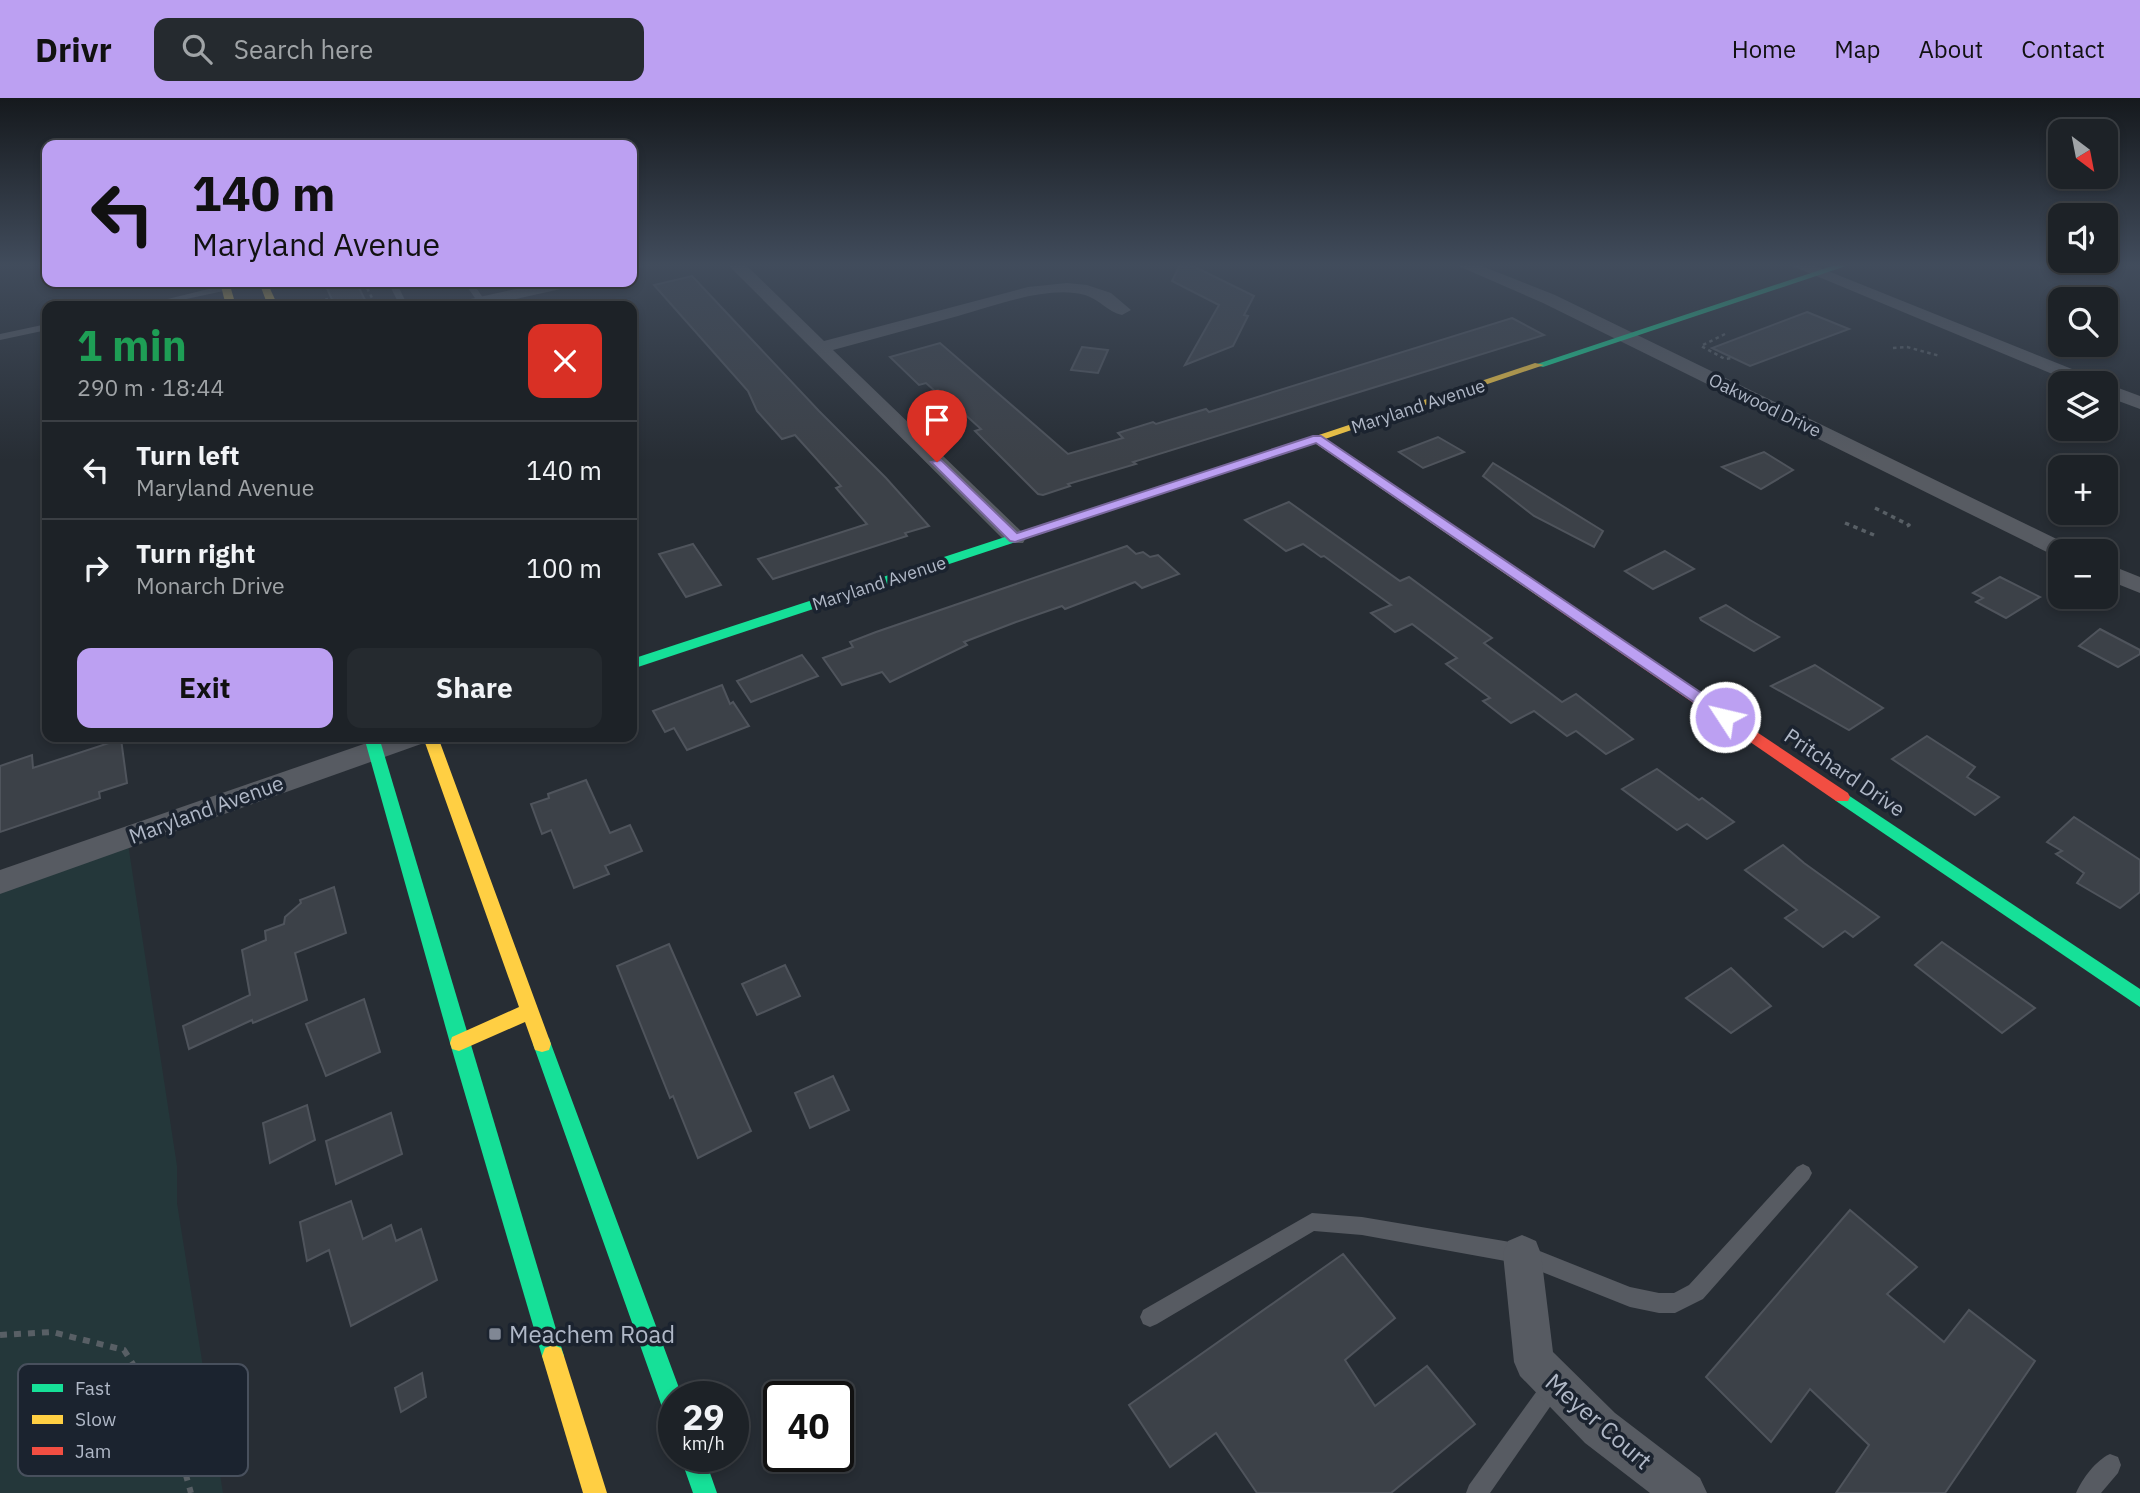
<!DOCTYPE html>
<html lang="en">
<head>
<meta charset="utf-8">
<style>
  body { margin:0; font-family:"IBM Plex Sans",sans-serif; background:#252a2f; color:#f1f3f6; height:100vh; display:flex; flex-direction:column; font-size:26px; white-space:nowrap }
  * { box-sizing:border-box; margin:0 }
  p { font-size:23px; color:#a0a4a7 }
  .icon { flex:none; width:38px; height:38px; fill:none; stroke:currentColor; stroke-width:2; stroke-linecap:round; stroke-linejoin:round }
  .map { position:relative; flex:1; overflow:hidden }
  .panel { position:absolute; left:42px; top:203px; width:595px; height:441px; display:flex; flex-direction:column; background:#1d2227; border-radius:14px; box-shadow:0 4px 10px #0003,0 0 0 2px #3b3f44 }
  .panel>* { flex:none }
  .guide { position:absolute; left:42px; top:42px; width:595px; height:147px; border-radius:14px; box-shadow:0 4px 10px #0003,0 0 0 2px #3b3f44; background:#bca0f2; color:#111; overflow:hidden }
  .needle { width:46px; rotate:148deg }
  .buttons { position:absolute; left:2048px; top:21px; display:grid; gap:14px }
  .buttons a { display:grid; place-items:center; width:70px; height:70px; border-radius:14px; background:#1d2227; box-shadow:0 4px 10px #0003,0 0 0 2px #3b3f44; font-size:35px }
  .speed { position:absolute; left:658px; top:1283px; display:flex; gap:14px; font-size:35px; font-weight:700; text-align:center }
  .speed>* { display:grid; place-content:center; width:91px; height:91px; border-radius:50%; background:#1d2227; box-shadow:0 4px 10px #0003,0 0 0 2px #3b3f44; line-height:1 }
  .speed small { font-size:18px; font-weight:400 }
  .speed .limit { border:4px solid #111; border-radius:10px; background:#fff; color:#111 }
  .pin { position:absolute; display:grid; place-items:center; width:60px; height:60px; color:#fff; margin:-72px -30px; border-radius:50% 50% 50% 0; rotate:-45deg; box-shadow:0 0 7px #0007 }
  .pin .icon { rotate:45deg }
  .me { position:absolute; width:77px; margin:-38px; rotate:305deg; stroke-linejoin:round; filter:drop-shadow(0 0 5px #0008) }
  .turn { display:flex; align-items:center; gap:24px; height:147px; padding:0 35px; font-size:32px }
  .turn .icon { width:91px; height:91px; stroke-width:2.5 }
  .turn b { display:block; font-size:49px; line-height:60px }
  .round { display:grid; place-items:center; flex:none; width:74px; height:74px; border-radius:14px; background:#252a2f }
  .overview { display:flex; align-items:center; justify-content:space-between; height:119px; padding:0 35px }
  h1 { font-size:42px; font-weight:800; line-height:52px; color:#1e9e55 }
  .cta { display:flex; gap:14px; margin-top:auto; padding:14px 35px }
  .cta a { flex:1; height:80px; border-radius:14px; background:#bca0f2; color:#111; font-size:28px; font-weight:800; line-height:80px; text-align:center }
  .cta a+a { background:#252a2f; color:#f1f3f6 }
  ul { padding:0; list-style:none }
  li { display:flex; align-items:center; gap:21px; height:98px; padding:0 35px; border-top:2px solid #3b3f44 }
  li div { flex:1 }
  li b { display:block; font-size:26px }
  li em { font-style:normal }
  header { display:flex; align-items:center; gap:42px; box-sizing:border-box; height:98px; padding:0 35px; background:#bca0f2; color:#111 }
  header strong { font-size:33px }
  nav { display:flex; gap:38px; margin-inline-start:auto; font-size:24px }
  .search { width:490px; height:63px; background:#252a2f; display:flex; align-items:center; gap:18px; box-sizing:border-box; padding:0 24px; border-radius:14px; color:#a0a4a7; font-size:26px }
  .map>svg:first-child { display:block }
</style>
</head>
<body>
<header>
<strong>Drivr</strong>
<div class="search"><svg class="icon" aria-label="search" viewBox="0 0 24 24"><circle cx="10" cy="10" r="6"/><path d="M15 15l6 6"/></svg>Search here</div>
<nav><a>Home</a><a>Map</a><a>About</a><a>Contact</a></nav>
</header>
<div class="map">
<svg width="2140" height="1395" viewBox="0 0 2140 1395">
  <rect width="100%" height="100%" fill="#272d34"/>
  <path fill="#24373a" d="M127,739L177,1068V1105L223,1395H0V784Z"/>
  <g fill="#3c4148" stroke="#4f545c" stroke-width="2">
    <path d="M1180,167H1191L1254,198L1244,217L1248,218L1233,248L1185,267L1219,207L1172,183Z"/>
    <path d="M692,178L819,313L886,380L929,428L905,435L907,438L773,481L758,461L867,426L836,390L841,388L795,337L782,341L757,313L748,293L654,187Z"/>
    <path d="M324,184H356L368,208H335Z"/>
    <path d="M1807,214L1849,231L1750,268L1712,250Z"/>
    <path d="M1512,220L1544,237L1133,364L1136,366L1068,386L1070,388L1043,397L1038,396L975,333L981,331L938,292L935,293L926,285L919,287L890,259L940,245L1068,356L1123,340L1118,335L1153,324L1156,326L1206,311L1209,314Z"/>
    <path d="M1082,249L1108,252L1098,275L1071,272Z"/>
    <path d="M1438,339L1464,354L1423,370L1399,354Z"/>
    <path d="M1764,354L1793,372L1761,391L1722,369Z"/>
    <path d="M1493,365L1603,433L1594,449L1534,418L1483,378Z"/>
    <path d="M1289,404L1400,483L1409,479L1492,540L1484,545L1562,604L1576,596L1633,641L1606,656L1576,633L1567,638L1534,613L1511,625L1483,603L1490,600L1446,566L1457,560L1412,526L1395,534L1371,515L1391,507L1324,458L1321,459L1303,446L1286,453L1245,422Z"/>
    <path d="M693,446L721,487L686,499L659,456Z"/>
    <path d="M1127,448L1136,456L1143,454L1150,459L1158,457L1179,476L1142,490L1135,484L1065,511L1062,508L1016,524L964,544L967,547L890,584L882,574L842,587L823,560L853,549L850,544L876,534Z"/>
    <path d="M1665,453L1694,471L1653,491L1625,473Z"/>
    <path d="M2000,479L2040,499L2006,520L1976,504L1983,500L1973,495Z"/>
    <path d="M1726,507L1750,522L1779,539L1754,553L1701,522L1700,520Z"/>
    <path d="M2100,531L2140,552V556L2118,569L2079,548Z"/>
    <path d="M802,557L818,578L751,604L737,583Z"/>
    <path d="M1815,567L1883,610L1849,632L1771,588Z"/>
    <path d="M722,587L730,606L733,604L749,628L687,652L674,630L665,634L653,613Z"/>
    <path d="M1927,638L1975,669L1967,679L1999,699L1975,717L1892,661Z"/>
    <path d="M121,641L127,685L99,694L100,700L0,734V668L32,657L33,670Z"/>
    <path d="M1657,671L1699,702L1702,700L1734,724L1707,741L1687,726L1677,732L1622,691Z"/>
    <path d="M586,682L610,735L630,727L642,753L605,768L609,776L574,790L551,732L542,736L531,706L549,700L548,696Z"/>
    <path d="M2074,719L2140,762V794L2120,810L2077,785L2084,775L2056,756L2062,753L2047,744Z"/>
    <path d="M1783,747L1804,765L1879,819L1853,839L1845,833L1823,849L1785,820L1797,812L1745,772Z"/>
    <path d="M334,789L346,835L295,855L307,902L253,925L252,922L189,951L183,928L250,897L242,852L266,842L265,833L284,826L285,819L301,805L300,802Z"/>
    <path d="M1942,844L2035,910L2002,935L1915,867Z"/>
    <path d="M669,846L751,1033L698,1060L673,998L670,1000L617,868Z"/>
    <path d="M785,867L800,898L757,917L742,886Z"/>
    <path d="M1731,870L1771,908L1731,935L1686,900Z"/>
    <path d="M364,901L380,954L326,978L306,926Z"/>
    <path d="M833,978L849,1012L810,1030L795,995Z"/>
    <path d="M307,1007L315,1042L270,1065L263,1025Z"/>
    <path d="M391,1015L402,1056L336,1086L326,1043Z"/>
    <path d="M351,1103L363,1141L391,1127L396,1143L421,1131L437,1182L351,1228L329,1152L307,1163L300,1124Z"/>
    <path d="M1850,1112L1917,1169L1887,1196L1944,1244L1969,1212L2035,1263L1945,1395H1836L1869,1347L1810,1291L1771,1344L1706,1279Z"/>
    <path d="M1343,1156L1395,1220L1345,1262L1375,1308L1427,1268L1475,1326L1391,1395H1257L1216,1335L1170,1369L1129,1307Z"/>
    <path d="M422,1275L426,1299L401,1314L395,1290Z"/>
  </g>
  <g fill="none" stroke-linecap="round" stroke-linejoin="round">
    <g stroke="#585f65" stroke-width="2.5" stroke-dasharray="3.5 3.5" stroke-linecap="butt">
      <path d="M364,184L376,208"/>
      <path d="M298,208L328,201"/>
      <path d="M1725,236L1701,248L1725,261L1733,260"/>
      <path d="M1893,250L1907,249L1940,258"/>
    </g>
    <g stroke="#585f65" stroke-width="3.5" stroke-dasharray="4.5 4.5" stroke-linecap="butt">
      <path d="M1875,410L1909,427L1905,429"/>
      <path d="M1845,425L1874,437"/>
    </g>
    <path stroke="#585f65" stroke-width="6" stroke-dasharray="7 7" stroke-linecap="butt" d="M0,1237L52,1234L124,1252L172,1328L191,1395"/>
    <g fill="#575b62" fill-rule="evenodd">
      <path d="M388,184H396L408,208H400Z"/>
      <path d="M464,184H472L486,204L485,206H479Z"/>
      <path d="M225,187L229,190L228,192L154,208H139Z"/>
      <path d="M47,226V232L0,242V236Z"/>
      <path d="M1803,1066L1809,1069L1812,1075L1809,1081L1703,1201L1675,1215H1659L1630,1209L1522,1166L1362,1137L1314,1133L1157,1226L1150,1229L1143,1226L1140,1219L1143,1212L1312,1115L1362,1119L1522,1146L1630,1189L1659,1195H1674L1689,1187L1797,1069Z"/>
      <path d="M1554,1276L1561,1279L1564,1286L1561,1293L1490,1395H1466L1469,1387L1547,1279Z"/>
      <path d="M2110,1356L2118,1359L2121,1367L2118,1375L2101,1395H2076C2082,1381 2096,1362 2110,1356Z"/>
    </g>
    <g fill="#575b62" fill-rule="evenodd">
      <path d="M632,167H646L632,174Z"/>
      <path d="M728,167H746L824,243L1028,189L1067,185L1087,187L1111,195L1131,212L1122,217C1108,214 1099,201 1085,197C1048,187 994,208 958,218C916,229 875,241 833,252L1023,435L1026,440L1023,445H1007Z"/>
      <path d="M1456,167H1479L1555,197L2071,448L2074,453H2060V459L2055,458L1543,205Z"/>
      <path d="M1790,167H1813L2097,281L2099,285H2074Z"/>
      <path d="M547,184H576L574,188L484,208H454L457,204Z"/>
      <path d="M2105,285L2140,298V311L2105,298Z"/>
      <path d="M2105,465L2140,479V495L2105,481Z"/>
      <path d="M384,639H425L421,646L0,796V772Z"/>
      <path d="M1522,1137L1536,1143L1541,1156L1553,1254L1615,1315L1700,1380L1707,1395H1650L1585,1345L1520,1278L1514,1264L1503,1156L1508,1143Z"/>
    </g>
    <g fill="#16e098" fill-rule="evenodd">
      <path d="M1835,167H1849L1543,269L1534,267Z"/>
      <path d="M1042,427L1048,431L1046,434L632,571V561Z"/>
      <path d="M364,639H379L564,1258L561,1266L553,1269L545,1266L542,1258L450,945Z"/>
      <path d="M1842,693L2140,891V909L1836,703L1834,699L1836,695Z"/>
      <path d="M542,938L549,940L551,946L682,1298H674V1321L666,1317L662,1309L533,946L535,940Z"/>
      <path d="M680,1358H704L717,1395H693Z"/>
    </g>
    <g fill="#ffcf43" fill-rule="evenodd">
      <path d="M220,184H229L236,208H226Z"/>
      <path d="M259,184H267L278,208H268Z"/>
      <path d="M1535,265L1544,267L1325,341L1555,497V503H1545L1315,345L1046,434H1038L1036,431Z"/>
      <path d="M423,639H438L551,946L549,952L542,954L535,952L525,924L459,953L452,951L450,945L452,939L519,909Z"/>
      <path d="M553,1247L561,1250L564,1258L607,1395H583L542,1258L545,1250Z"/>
    </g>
    <path fill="#f24e42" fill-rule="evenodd" d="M1550,496L1848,695L1850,699L1848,703H1836L1545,503V497Z"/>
  </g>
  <linearGradient id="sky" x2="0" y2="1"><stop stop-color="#15191d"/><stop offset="0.46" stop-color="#414c5c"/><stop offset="1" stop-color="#414c5c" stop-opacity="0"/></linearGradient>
  <rect width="2140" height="363" fill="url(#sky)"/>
  <path fill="#bca0f2" stroke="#7a689d" stroke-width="2" d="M1313,338H1321L1731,615L1733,619L1731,622H1720L1316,345L1015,444L1010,443L931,364L941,362L1017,435Z"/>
  <rect fill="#808794" stroke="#1b232f" stroke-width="2.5" x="488" y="1229" width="14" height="14" rx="3.5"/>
  <g text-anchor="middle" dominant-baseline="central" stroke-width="7" stroke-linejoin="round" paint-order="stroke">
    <g font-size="18" fill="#b0b8c7" stroke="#1b232f">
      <text transform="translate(1765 307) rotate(26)">Oakwood Drive</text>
      <text transform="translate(1418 308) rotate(-18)">Maryland Avenue</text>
      <text transform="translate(879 485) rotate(-18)">Maryland Avenue</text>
    </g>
    <g font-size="21" fill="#b0b8c7" stroke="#1b232f">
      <text transform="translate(1845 674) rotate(34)">Pritchard Drive</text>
      <text transform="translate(206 711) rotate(-20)">Maryland Avenue</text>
    </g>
    <g font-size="24" fill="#b0b8c7" stroke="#1b232f" text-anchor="start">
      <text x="509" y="1236">Meachem Road</text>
    </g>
    <g font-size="24" fill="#b0b8c7" stroke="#1b232f">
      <text transform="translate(1599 1323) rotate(41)">Meyer Court</text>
    </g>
  </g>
  <rect x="18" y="1266" width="230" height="112" rx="10" fill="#1b232f" stroke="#48505d" stroke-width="2"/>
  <rect x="32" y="1286" width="31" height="8" fill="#16e098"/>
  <rect x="32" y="1317" width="31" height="9" fill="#ffcf43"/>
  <rect x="32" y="1349" width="31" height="8" fill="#f24e42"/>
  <g font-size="19" fill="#b0b8c7">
    <text x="75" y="1297">Fast</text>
    <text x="75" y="1328">Slow</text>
    <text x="75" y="1360">Jam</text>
  </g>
</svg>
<div class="buttons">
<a><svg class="needle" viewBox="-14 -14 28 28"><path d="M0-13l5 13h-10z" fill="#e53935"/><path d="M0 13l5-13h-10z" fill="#a0a4a7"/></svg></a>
<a><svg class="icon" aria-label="sound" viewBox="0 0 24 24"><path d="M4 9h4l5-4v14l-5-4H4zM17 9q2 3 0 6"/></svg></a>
<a><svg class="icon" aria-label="search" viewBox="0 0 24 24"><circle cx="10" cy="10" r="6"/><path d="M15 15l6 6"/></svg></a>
<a><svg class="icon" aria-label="layers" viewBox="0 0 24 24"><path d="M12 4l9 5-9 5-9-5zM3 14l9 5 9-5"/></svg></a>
<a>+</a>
<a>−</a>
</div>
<div class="speed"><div>29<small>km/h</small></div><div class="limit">40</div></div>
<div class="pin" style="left:937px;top:364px;background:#d93025"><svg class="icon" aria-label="arrive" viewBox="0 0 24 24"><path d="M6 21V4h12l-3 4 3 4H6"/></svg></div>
<svg class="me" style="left:1725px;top:619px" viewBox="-20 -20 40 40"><circle r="17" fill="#bca0f2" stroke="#fff" stroke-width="3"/><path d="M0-11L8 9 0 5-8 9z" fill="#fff"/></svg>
<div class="guide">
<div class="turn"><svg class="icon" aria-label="left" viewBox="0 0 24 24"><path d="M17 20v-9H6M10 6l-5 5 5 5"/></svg><div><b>140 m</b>Maryland Avenue</div></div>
</div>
<section class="panel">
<div class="overview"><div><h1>1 min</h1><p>290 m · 18:44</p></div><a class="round" style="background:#d93025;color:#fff"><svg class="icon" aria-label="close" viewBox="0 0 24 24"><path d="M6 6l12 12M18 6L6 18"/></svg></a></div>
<ul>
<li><svg class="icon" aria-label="left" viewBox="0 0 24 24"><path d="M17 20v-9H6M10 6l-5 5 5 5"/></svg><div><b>Turn left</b><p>Maryland Avenue</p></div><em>140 m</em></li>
<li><svg class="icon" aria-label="right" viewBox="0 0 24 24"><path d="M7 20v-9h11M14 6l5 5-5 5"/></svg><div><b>Turn right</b><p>Monarch Drive</p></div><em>100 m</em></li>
</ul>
<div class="cta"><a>Exit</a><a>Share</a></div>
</section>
</div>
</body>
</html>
